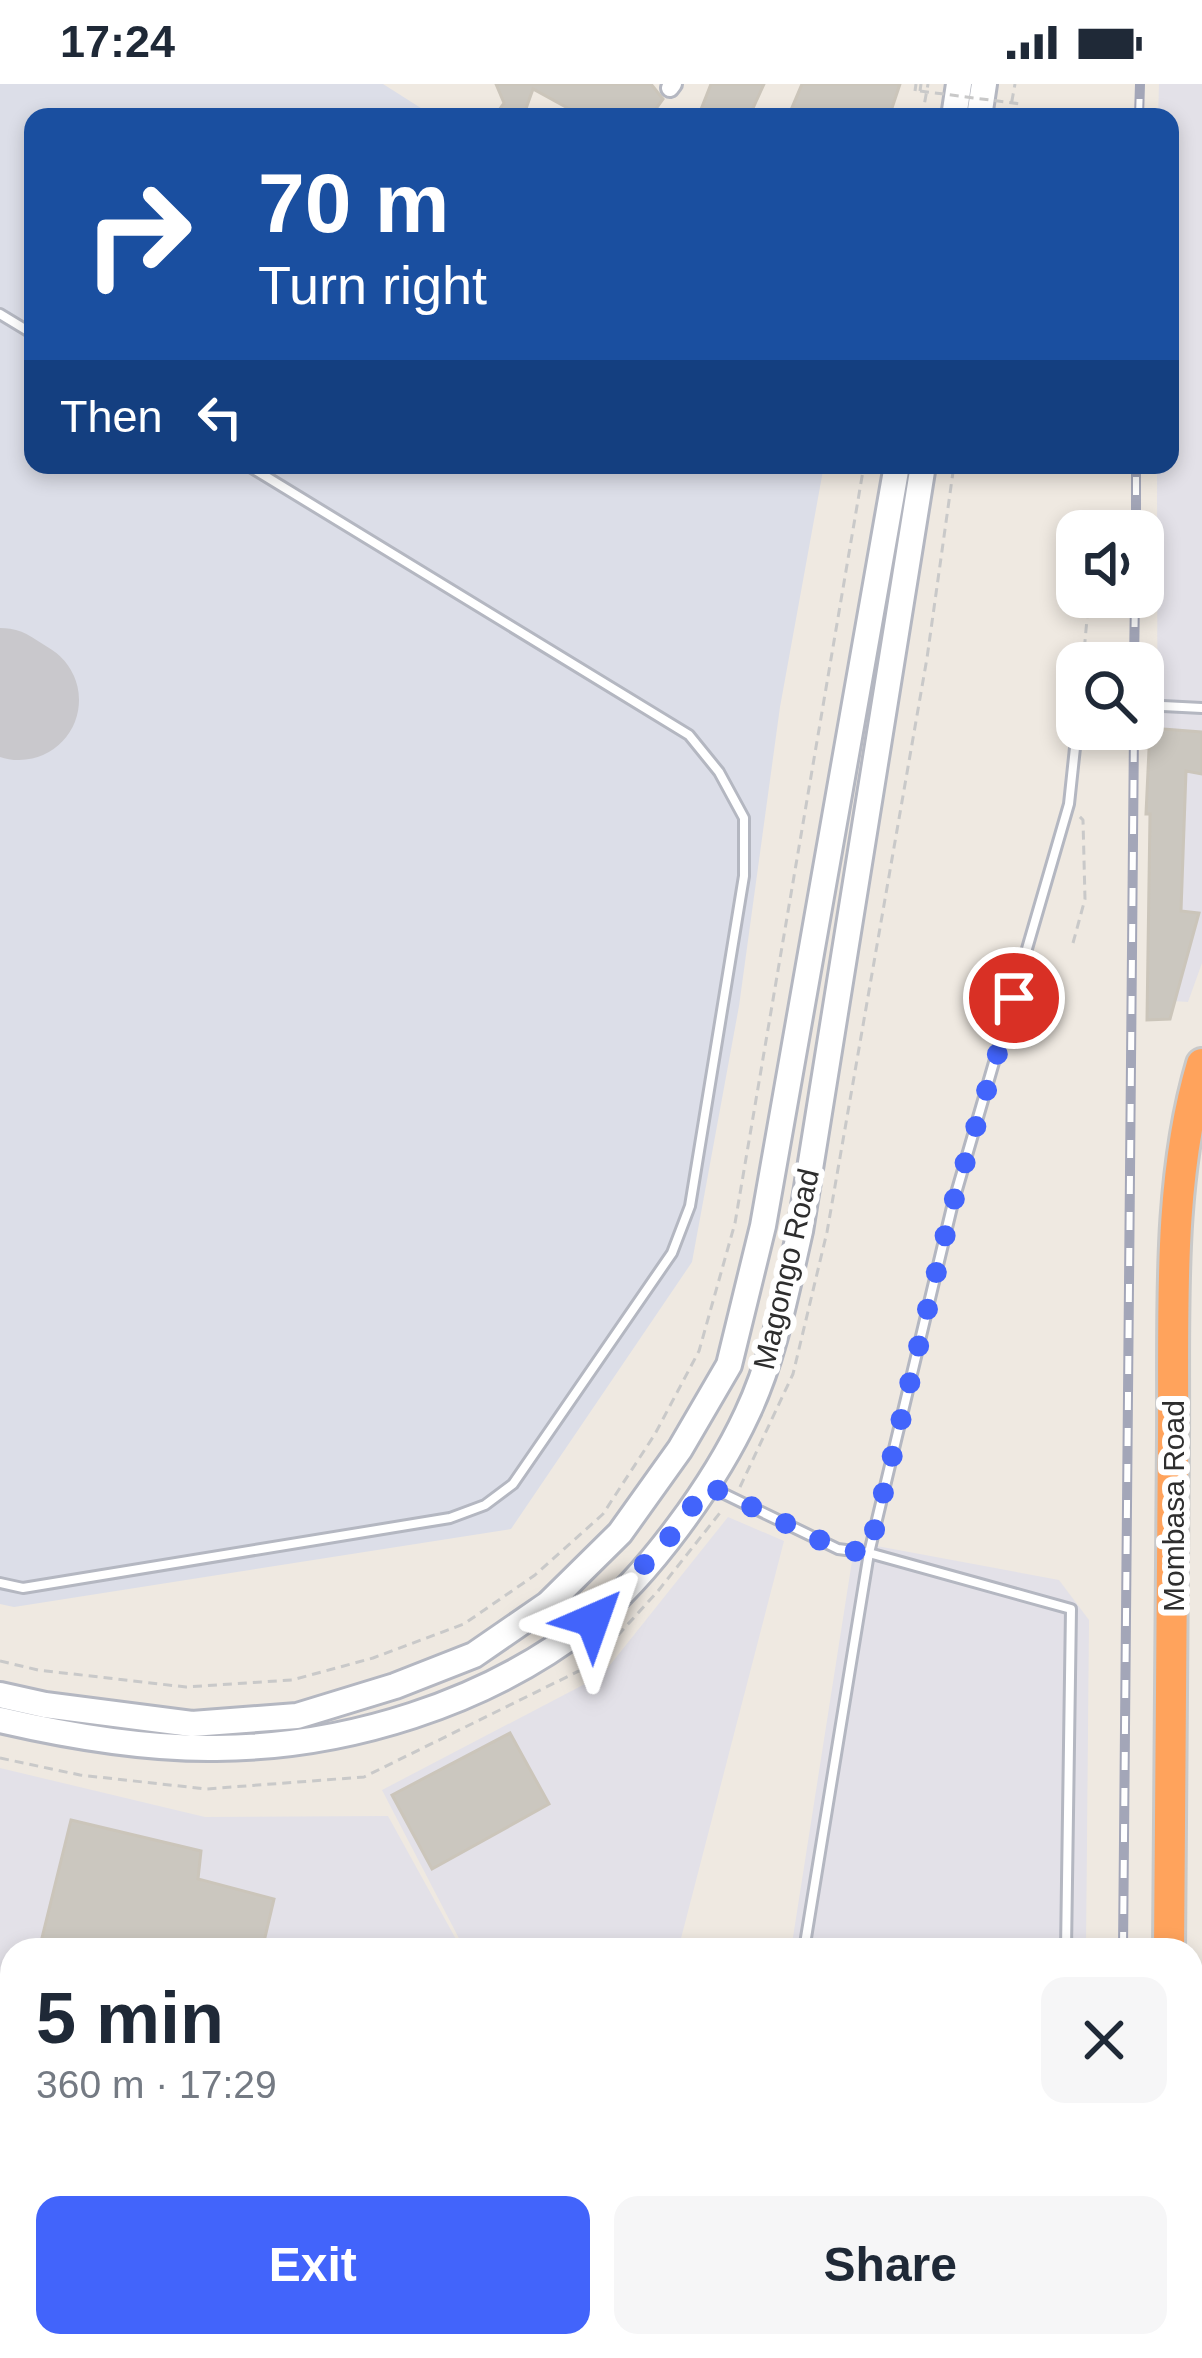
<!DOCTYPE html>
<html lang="en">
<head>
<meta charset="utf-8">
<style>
  body { margin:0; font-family:Helvetica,sans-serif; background:#f6f6f7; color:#1f2937; height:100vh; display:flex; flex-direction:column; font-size:45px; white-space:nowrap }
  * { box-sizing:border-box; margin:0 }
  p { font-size:39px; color:#747a83 }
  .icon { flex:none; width:66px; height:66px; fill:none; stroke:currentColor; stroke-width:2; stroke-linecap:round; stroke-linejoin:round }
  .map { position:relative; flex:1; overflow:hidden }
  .details { position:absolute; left:0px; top:1854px; width:1203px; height:420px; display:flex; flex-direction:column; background:#fff; border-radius:36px 36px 0 0; box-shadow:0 6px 18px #0003 }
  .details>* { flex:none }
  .top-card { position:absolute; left:24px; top:24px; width:1155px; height:366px; border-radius:24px; box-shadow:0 6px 18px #0003; background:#1a4fa0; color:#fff; overflow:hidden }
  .controls { position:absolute; left:1056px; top:426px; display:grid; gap:24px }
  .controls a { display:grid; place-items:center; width:108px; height:108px; border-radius:24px; background:#fff; box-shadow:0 6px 18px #0003; font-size:60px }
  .pin { position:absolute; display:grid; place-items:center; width:102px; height:102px; color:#fff; margin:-51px; border:6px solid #fff; border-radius:50%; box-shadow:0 3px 12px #0007 }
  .me { position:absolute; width:132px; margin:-66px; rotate:43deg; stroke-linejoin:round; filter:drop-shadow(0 0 9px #0008) }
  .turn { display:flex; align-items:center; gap:42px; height:252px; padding:0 36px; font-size:54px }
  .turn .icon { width:156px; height:156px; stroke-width:2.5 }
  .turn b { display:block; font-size:84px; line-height:102px }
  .then { display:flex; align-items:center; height:114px; padding:0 36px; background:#0003; gap:24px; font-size:45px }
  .round { display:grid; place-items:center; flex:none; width:126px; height:126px; border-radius:24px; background:#f6f6f7 }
  .headline { display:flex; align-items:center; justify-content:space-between; height:204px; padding:0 36px }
  h1 { font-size:72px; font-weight:800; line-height:90px }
  .button { display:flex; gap:24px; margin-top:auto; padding:24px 36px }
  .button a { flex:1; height:138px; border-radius:24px; background:#4264fb; color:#fff; font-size:48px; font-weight:800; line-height:138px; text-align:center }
  .button a+a { background:#f6f6f7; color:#1f2937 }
  .status { display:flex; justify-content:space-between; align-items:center; height:84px; padding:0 60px; background:#fff; direction:ltr }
  .status svg { height:33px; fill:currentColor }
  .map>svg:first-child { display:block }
</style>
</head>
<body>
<div class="status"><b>17:24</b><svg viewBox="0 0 49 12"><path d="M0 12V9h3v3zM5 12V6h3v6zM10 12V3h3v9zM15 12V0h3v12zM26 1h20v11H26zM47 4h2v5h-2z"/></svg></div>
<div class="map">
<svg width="1202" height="2274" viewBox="0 0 1202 2274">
  <rect width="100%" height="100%" fill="#efe9e1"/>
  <g fill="#e3e1e8">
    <path d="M1159,0H1202V879L1188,918L1158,916L1157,381H1170V33H1158Z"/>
    <path d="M728,1433L784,1457L678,1866H465L382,1706L602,1591Z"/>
    <path d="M855,1458L1059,1496L1089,1536L1086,1866H791Z"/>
    <path d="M0,1684L205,1733L388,1732L462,1866H12V2262H525L522,2274L0,2272Z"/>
    <path d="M729,2262H1082V2274H727Z"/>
  </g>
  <path fill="#dcdee8" d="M0,0H383L435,33H33V381H824L780,623L739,922L692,1178L511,1445L14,1523L0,1520Z"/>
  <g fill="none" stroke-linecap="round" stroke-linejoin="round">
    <path stroke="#c9c8cc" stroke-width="120" d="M0,604L19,616"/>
  </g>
  <g fill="#cbc7bf" stroke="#cbc5ba" stroke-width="3">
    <path d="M496,0H651L663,15L650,33H568L573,27L533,5L523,33H494L504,19Z"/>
    <path d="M711,0H764L749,33H698Z"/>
    <path d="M802,0H900L889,33H788Z"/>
    <path d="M1150,644L1202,648V690L1186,687L1181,827L1199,829L1170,935L1147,936L1150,730H1146Z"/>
    <path d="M510,1649L549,1720L432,1785L392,1711Z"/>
    <path d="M71,1736L201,1767L198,1795L274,1815L262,1866H39Z"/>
  </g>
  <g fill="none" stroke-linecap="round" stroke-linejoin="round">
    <defs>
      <g id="lane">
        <path d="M0,230L33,250"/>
        <path d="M1143,621L1202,624"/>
        <path d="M710,1403L838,1465L869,1469L1071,1525L1066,1866"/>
        <path d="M0,1499L23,1504L450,1434L485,1421L513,1400L672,1169L690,1122L744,792V734L719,688L689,651L247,381"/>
        <path d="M804,1866L869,1469L952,1123L1069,720L1077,645"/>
        <path d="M738,2274L740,2262"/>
        <path d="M922,2274L928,2262"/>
      </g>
      <g id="street">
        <path d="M670,4L673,0"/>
        <path d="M1191,2075L1202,2073"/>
      </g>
      <g id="secondary">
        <path d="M954,33L959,0"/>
        <path d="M979,33L984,0"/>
        <path d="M0,1611L45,1621L192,1640L297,1632L395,1602L474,1571L548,1520L620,1449L680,1365L729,1281L763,1142L897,381"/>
        <path d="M0,1636C69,1652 145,1665 216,1664C346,1663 486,1620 589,1539C648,1492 715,1399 747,1330C774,1273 786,1208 800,1147L923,381"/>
      </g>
      <g id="highway">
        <path d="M1169,1866C1171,1695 1172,1524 1173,1353C1174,1231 1167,1098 1202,980"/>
        <path d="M1166,2274V2262"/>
      </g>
    </defs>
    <use href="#lane" stroke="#b4b7c1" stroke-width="14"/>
    <use href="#street" stroke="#b4b7c1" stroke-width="22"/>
    <use href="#secondary" stroke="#b4b7c1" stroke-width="30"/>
    <use href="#highway" stroke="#c9c9c9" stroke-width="36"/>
    <g stroke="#c9c9c9" stroke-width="3" stroke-dasharray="9 6" stroke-linecap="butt">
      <path d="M915,7L916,0"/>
      <path d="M920,7L921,0"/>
      <path d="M922,33L928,0"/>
      <path d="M1009,33L1015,0"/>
      <path d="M1020,33L1021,20"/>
      <path d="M1033,33L1034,22"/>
      <path d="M1095,447V439"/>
      <path d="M1083,579L1089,513"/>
      <path d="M1073,859L1085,815L1083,736L1078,731"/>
      <path d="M740,1403L793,1290L827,1148L927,574L954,381"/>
      <path d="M0,1577L38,1586L186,1603L292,1596L373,1574L464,1540L535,1491L603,1430L655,1350L699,1267L735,1139L864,381"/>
      <path d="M0,1674L80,1691L206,1705L364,1693L591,1581L658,1507L723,1425"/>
    </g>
    <use href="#lane" stroke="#fff" stroke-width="8"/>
    <use href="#street" stroke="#fff" stroke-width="16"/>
    <use href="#secondary" stroke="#fff" stroke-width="24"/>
    <use href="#highway" stroke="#ffa35c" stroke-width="30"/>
    <defs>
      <g id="rail">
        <path d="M1139,33L1140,0"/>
        <path d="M1136,447V381"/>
        <path d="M1134,579L1135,513"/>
        <path d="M1123,1866L1134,645"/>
        <path d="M1119,2274V2262"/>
      </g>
    </defs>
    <use href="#rail" stroke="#a3a6b8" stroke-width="10"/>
    <use href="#rail" stroke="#fff" stroke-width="6" stroke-dasharray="18" stroke-linecap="butt"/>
    <path stroke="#c9c9c9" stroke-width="3" stroke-dasharray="9 6" stroke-linecap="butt" d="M920,7L1021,20"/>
  </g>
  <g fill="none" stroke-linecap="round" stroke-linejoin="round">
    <path stroke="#4264fb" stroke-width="21" stroke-dasharray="0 37.8" d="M593,1536L676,1446L707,1401L838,1465L869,1469L952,1123L1014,914"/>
  </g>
  <g text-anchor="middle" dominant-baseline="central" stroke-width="12" stroke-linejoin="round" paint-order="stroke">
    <g font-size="30" fill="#2e2e2e" stroke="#fff">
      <text transform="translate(786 1185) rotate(-77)">Magongo Road</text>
      <text transform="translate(1173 1422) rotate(-90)">Mombasa Road</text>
    </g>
  </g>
</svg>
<div class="controls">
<a><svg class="icon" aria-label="sound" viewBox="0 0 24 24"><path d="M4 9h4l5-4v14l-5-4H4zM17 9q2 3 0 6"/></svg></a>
<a><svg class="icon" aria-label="search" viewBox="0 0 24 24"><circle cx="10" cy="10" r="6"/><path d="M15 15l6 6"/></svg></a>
</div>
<div class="pin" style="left:1014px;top:914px;background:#d93025"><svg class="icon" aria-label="arrive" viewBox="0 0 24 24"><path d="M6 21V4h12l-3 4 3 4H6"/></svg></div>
<svg class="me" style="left:593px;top:1536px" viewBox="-20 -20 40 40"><path d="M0-17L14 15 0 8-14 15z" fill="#4264fb" stroke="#fff" stroke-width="4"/></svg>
<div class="top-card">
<div class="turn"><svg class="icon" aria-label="right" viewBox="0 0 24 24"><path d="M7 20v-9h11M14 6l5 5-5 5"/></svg><div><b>70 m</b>Turn right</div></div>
<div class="then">Then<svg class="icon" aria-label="left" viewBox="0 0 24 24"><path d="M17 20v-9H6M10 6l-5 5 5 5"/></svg></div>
</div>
<section class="details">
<div class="headline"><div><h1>5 min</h1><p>360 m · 17:29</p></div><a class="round"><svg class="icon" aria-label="close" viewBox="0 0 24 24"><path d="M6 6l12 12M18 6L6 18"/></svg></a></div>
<div class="button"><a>Exit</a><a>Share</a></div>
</section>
</div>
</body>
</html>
